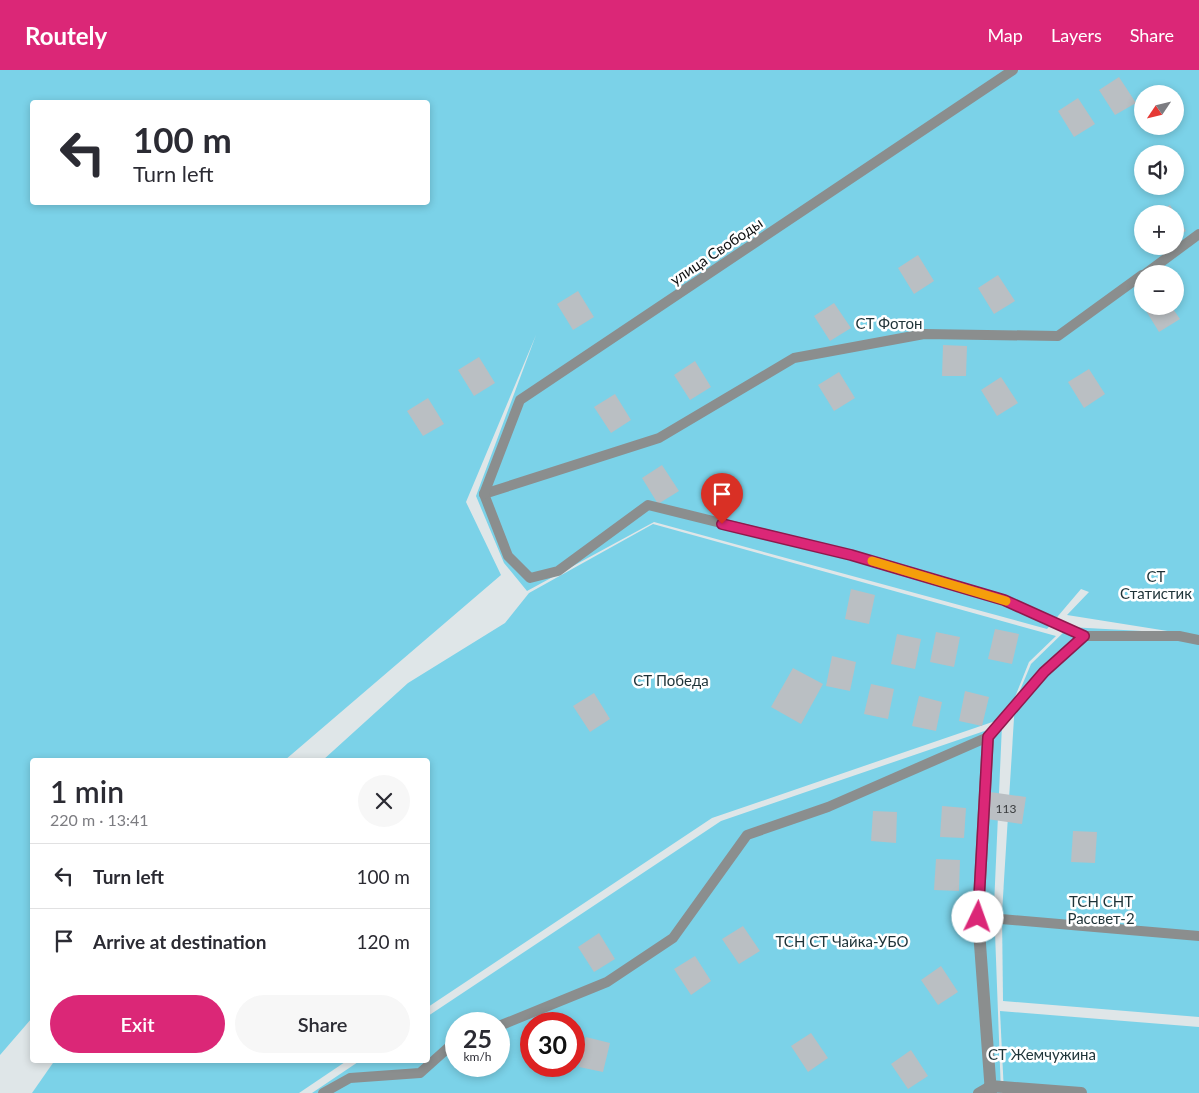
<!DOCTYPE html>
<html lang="en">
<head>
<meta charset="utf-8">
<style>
  body { margin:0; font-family:Lato,sans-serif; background:#f7f7f7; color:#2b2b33; height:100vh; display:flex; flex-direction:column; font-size:19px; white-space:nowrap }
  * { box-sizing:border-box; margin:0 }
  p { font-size:16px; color:#7c7c81 }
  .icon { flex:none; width:28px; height:28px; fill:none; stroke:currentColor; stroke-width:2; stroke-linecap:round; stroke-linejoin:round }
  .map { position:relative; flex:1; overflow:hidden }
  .details { position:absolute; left:30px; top:688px; width:400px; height:305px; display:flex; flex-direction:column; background:#fff; border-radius:5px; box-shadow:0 2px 8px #0003 }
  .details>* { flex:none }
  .guide { position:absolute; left:30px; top:30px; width:400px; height:105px; border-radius:5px; box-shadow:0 2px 8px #0003; background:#fff; color:#2b2b33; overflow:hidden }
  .needle { width:32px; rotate:235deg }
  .controls { position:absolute; left:1134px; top:15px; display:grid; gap:10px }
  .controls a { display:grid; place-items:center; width:50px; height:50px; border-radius:50%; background:#fff; box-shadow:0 2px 8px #0003; font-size:25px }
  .speed { position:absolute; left:445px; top:942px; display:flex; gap:10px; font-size:25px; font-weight:700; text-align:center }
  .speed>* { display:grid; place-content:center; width:65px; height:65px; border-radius:50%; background:#fff; box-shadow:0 2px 8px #0003; line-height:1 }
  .speed small { font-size:12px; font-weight:400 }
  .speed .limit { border:8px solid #d22; background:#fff; color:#111 }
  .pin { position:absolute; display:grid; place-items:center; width:42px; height:42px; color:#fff; margin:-51px -21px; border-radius:50% 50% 50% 0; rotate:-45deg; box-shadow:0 0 5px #0007 }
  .pin .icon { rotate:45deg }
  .me { position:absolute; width:55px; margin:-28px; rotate:3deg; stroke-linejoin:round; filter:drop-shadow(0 0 4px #0008) }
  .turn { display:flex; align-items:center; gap:18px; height:105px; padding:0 20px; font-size:22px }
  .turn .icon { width:65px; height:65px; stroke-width:2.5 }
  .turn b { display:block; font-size:35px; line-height:42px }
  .round { display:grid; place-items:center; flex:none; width:52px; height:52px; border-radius:26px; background:#f7f7f7 }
  .summary { display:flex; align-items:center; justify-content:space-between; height:85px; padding:0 20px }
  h1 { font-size:30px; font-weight:600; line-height:38px }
  .action { display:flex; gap:10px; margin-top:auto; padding:10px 20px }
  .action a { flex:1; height:58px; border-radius:30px; background:#db2777; color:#fff; font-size:20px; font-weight:600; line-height:58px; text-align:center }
  .action a+a { background:#f7f7f7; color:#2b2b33 }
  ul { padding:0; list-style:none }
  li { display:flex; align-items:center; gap:15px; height:65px; padding:0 20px; border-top:1px solid #e1e1e2 }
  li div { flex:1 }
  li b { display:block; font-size:19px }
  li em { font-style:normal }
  header { display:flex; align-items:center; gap:30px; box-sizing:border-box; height:70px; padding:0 25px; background:#db2777; color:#fff }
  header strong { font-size:24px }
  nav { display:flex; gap:28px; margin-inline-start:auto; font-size:18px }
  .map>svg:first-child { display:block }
</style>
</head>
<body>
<header>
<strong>Routely</strong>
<nav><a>Map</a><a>Layers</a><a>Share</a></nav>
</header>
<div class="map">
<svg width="1199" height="1023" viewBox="0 0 1199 1023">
  <rect width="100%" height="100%" fill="#dfe6e8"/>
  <g fill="#7bd2e8" fill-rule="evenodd">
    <path d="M0,0H1199V566L1067,545L1089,522L1081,519L1047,559L654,452L527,521L504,493L476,426L536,265L466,432L501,505L285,690H32V948L0,985ZM1142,24H1175V56H1142ZM32,32H428V132H32ZM1142,84H1175V116H1142ZM1142,144H1175V176H1142ZM1142,204H1175V236H1142Z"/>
    <path d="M653,454L1056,566L1029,592L1007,647L712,748L428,937V690H323L408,613L505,553L529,523Z"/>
    <path d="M1069,557L1160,562L1199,569V947L1003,931L1002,843L1015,632L1031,594Z"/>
    <path d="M1002,655L994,836L1001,1023H312L361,990H428V946L721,751ZM456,954H499V996H456ZM531,954H574V996H531Z"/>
    <path d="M1000,941L1199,957V1023H1004Z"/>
    <path d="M55,990H348L299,1023H32Z"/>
  </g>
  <g fill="#babfc3">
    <path d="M1119,7L1136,33L1115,45L1099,20Z"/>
    <path d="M1078,28L1095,54L1074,67L1058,41Z"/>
    <path d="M1170,135L1186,161L1175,168V144H1155Z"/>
    <path d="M918,185L934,211L914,224L898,198Z"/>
    <path d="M998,205L1015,231L994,244L978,218Z"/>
    <path d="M578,221L594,247L573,260L557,234Z"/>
    <path d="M834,233L851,258L830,271L814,246Z"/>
    <path d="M1143,236H1171L1180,249L1159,262Z"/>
    <path d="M943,275L967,276L966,306H942Z"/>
    <path d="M479,287L495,313L474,326L458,300Z"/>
    <path d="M695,291L711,317L690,330L674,305Z"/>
    <path d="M1089,299L1105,324L1084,338L1068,312Z"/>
    <path d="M839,302L855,328L834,341L818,315Z"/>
    <path d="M1001,307L1018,333L997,346L981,320Z"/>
    <path d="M615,324L631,350L611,363L594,337Z"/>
    <path d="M428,328L444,354L423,366L407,341Z"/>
    <path d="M662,395L679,421L658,434L642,408Z"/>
    <path d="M851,519L875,525L869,554L845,549Z"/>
    <path d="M995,559L1019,564L1012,594L988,589Z"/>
    <path d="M936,562L960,567L954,597L930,592Z"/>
    <path d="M897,564L921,569L915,599L891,594Z"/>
    <path d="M832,586L856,592L850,621L826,616Z"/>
    <path d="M793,598L823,614L801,654L771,637Z"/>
    <path d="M871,614L894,619L888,649L864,644Z"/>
    <path d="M965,621L989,627L982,656L959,651Z"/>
    <path d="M594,623L610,649L590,662L573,636Z"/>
    <path d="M919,626L942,632L936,661L912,656Z"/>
    <path d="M990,722L1026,727L1022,754L987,749Z"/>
    <path d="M942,736L966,738L964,768L940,767Z"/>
    <path d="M873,741L897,742L896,773L871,771Z"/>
    <path d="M1073,761L1097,762L1095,793L1071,792Z"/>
    <path d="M936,789L960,790L959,821L934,820Z"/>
    <path d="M743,856L760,881L739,894L722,869Z"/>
    <path d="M599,863L615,889L594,902L578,877Z"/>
    <path d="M695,886L711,911L691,925L674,899Z"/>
    <path d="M941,896L958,922L938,935L921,910Z"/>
    <path d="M811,963L828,988L808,1002L791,976Z"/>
    <path d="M586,967L610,973L603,1002L579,997Z"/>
    <path d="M911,980L928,1006L908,1019L891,994Z"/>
  </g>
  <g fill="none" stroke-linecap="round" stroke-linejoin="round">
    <g stroke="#8b8e8e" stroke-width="10">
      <path d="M1145,204L1199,164"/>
      <path d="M484,424L659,368L794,288L924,264L1058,266L1142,205"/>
      <path d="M484,424L508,486L530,508L558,501L648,435L851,485L1003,530L1084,566"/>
      <path d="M484,424L520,330L1013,0"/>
      <path d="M978,847L1199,866"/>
      <path d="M499,956L607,912L673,868L747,765L828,737L988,667L1044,602L1084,566H1179L1199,570"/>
      <path d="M323,1023L350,1008L420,1003L449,977L456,974"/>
      <path d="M978,1023L990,1016"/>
    </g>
    <g stroke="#8b8e8e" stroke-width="12">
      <path d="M988,667L978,847L991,1023"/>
      <path d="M990,1016L1081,1023"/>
    </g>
  </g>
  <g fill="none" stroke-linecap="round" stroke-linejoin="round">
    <defs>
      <path id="route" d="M722,454L851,485L1004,530L1084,566L1044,602L988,667L978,847"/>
    </defs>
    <use href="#route" stroke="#8e194d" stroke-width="12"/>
    <use href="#route" stroke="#db2777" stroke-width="9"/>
    <path stroke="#f59e0b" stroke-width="9" d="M872,491L1006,531"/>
  </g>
  <g text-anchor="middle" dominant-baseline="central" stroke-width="5" stroke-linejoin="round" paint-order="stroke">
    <g font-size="12" fill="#393c3e">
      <text x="1006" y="738">113</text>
    </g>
    <g font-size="15" fill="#0e1011" stroke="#fff">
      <text transform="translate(716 181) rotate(-34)">улица Свободы</text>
    </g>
    <g font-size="15" fill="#1e3338" stroke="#fff">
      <text x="889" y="253">СТ Фотон</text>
      <text x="1156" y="506">СТ<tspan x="1156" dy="17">Статистик</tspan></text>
      <text x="671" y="610">СТ Победа</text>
      <text x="1101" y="831">ТСН СНТ<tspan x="1101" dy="17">Рассвет-2</tspan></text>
      <text x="842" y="871">ТСН СТ Чайка-УБО</text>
      <text x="1042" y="984">СТ Жемчужина</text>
    </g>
  </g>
</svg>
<div class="controls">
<a><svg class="needle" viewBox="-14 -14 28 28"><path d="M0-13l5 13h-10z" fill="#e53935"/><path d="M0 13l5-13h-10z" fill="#7c7c81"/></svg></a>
<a><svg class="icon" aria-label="sound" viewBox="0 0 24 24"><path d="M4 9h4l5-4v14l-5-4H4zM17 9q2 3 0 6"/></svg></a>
<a>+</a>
<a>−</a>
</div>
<div class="speed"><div>25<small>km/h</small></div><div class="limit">30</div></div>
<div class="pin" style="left:722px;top:454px;background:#d93025"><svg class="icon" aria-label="arrive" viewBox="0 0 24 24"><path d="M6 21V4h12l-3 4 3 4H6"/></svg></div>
<svg class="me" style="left:978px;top:847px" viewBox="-20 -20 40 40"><circle r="19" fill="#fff"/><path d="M0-13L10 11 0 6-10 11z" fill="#db2777"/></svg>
<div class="guide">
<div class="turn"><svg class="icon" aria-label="left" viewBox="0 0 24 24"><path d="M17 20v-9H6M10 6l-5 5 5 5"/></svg><div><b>100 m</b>Turn left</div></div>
</div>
<section class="details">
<div class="summary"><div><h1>1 min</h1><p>220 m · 13:41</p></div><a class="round"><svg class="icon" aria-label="close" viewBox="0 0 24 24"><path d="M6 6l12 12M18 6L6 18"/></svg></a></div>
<ul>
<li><svg class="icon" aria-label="left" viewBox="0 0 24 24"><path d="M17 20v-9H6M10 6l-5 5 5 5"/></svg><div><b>Turn left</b></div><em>100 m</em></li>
<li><svg class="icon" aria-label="arrive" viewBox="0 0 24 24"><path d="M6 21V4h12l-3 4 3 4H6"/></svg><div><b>Arrive at destination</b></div><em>120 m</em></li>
</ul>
<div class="action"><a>Exit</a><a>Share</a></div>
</section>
</div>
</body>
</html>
